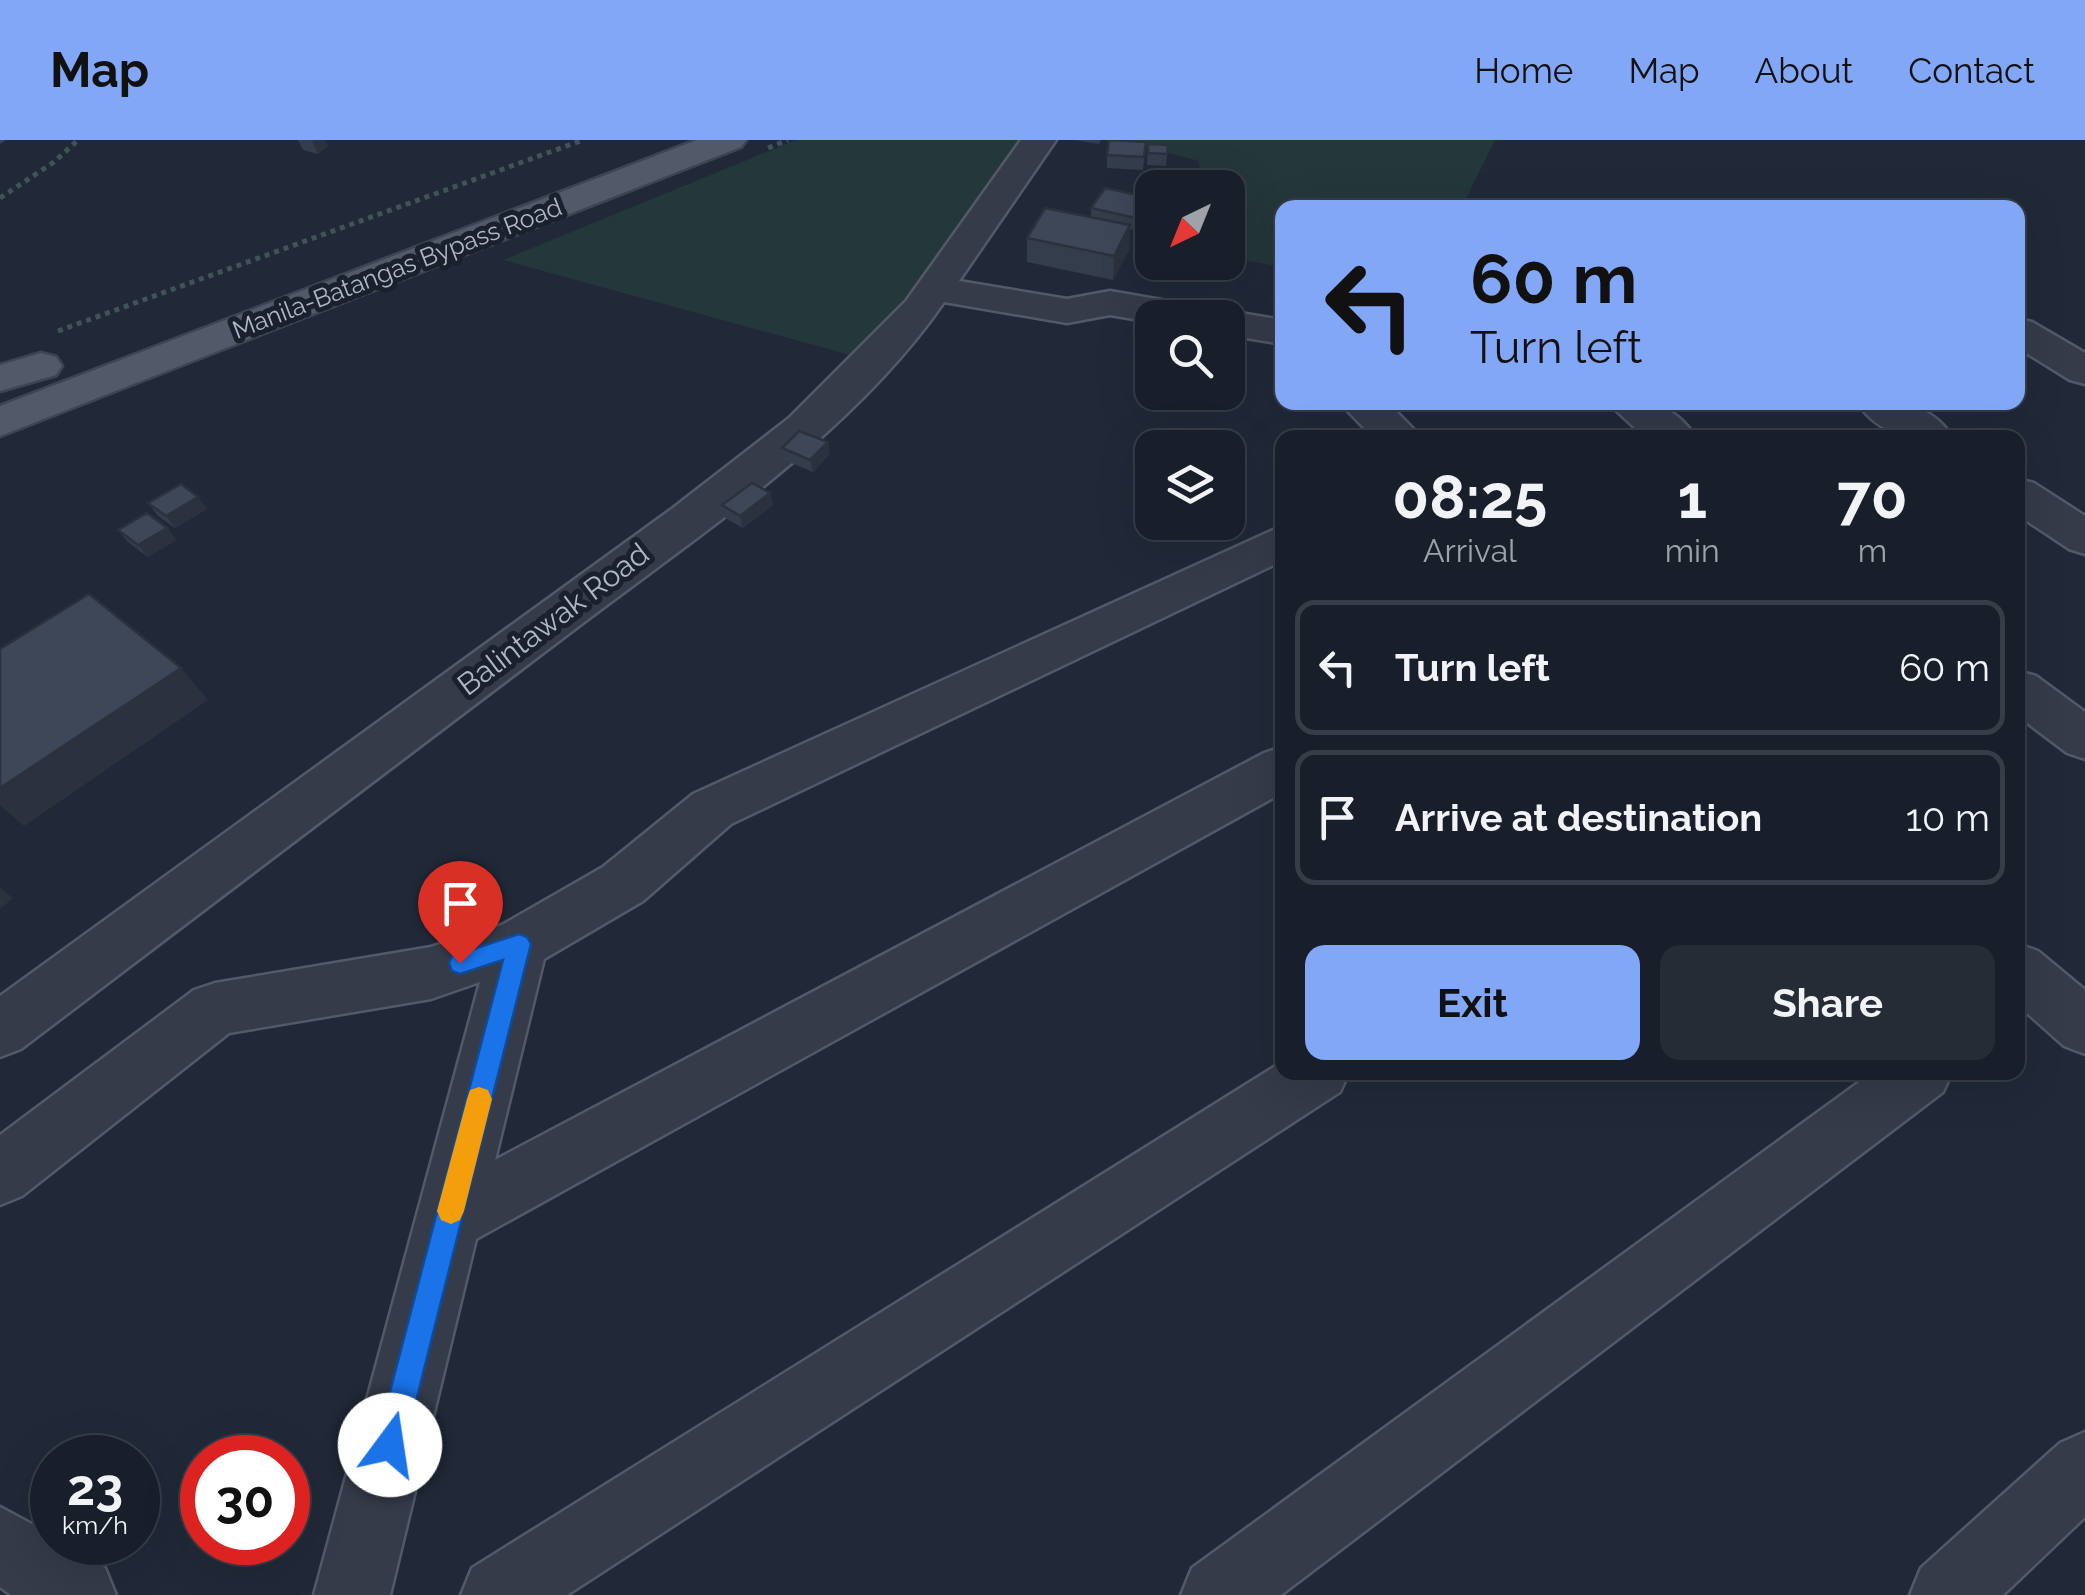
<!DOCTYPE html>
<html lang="en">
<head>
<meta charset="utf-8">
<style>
  body { margin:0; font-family:Raleway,sans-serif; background:#262c36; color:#f1f3f6; height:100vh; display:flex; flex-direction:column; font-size:38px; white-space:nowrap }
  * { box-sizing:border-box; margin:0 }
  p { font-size:32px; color:#9fa2a8 }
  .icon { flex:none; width:55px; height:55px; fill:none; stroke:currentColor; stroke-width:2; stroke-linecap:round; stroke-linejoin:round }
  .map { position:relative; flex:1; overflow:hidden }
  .side { position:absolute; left:1275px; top:290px; width:750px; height:650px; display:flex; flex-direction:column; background:#191f2a; border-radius:20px; box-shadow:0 10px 40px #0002,0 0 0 2px #373d47 }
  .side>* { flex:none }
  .guide { position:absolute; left:1275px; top:60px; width:750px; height:210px; border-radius:20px; box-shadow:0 10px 40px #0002,0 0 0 2px #373d47; background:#83a7f7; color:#111; overflow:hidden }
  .needle { width:65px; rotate:223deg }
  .buttons { position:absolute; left:1135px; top:30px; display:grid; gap:20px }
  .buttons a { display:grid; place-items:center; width:110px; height:110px; border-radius:20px; background:#191f2a; box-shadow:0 10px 40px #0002,0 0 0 2px #373d47; font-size:50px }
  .speed { position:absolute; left:30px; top:1295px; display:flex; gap:20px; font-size:50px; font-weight:700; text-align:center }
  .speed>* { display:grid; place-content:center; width:130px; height:130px; border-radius:50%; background:#191f2a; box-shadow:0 10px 40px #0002,0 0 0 2px #373d47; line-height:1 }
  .speed small { font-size:25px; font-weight:400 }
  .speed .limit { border:15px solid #d22; background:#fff; color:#111 }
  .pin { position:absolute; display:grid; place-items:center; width:85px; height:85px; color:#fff; margin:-102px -42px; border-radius:50% 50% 50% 0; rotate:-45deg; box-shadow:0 0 10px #0007 }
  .pin .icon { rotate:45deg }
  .me { position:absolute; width:110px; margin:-55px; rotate:14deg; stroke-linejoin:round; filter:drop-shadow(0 0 8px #0008) }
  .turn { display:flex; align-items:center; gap:35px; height:210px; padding:0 30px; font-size:45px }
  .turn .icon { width:130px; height:130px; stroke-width:2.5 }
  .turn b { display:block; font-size:70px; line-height:85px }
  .eta { display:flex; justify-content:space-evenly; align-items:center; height:170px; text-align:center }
  .eta b { font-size:60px; font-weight:700; line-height:70px }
  .primary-button { display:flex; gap:20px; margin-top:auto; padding:20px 30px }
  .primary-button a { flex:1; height:115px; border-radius:20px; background:#83a7f7; color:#111; font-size:40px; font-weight:700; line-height:115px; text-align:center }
  .primary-button a+a { background:#262c36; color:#f1f3f6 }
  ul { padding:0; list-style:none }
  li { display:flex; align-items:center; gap:30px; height:135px; margin:0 20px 15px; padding:0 10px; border:5px solid #373d47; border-radius:20px }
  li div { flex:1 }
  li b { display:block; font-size:38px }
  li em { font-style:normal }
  header { display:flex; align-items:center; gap:60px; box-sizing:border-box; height:140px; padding:0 50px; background:#83a7f7; color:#111 }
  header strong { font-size:48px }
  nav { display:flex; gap:55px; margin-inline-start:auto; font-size:35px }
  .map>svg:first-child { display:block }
</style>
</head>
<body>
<header>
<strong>Map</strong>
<nav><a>Home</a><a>Map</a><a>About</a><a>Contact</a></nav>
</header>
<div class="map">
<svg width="2085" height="1455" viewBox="0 0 2085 1455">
  <rect width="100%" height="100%" fill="#212938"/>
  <g fill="#24373b">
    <path d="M796,0H1025L940,118L854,216L503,120Z"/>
    <path d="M1121,0H1495L1462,67L1282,68V127L1228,117V48L1201,47L1199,21Z"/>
  </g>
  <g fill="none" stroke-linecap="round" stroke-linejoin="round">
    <path fill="#354460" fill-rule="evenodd" d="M0,0H6L0,4Z"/>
    <defs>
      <g id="minor">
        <path d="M1021,0H1056L959,141L1067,159L1110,151L1196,166L1210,170L1214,175L1228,171L1282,180V204L1228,195V178H1152V182L1110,175L1067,183L944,162C853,294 697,396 571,492C387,631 204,770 21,909L0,917V856L673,368L789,278L906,161Z"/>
        <path d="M2018,179L2032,182L2085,213V244L2070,240L2018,208Z"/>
        <path d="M1339,262H1387L1422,298H1374Z"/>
        <path d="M1607,262C1645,262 1673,261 1696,298H1646Z"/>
        <path d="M1857,262C1895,262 1930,261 1953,298C1915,298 1881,299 1857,262Z"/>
        <path d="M2018,339L2034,343L2085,376V414L2069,409L2018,375Z"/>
        <path d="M1282,386V421L731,684L643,761L544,819L495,1020L1264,613L1282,607V653L476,1099L390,1455H314L480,842L431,859L229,893L22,1056L0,1065V995L194,850L215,843L431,807L502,785L603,727L693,654Z"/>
        <path d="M2018,531L2036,536L2085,572V619L2067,613L2018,576Z"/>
        <path d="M2018,804L2038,811L2085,850V914L2064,906L2018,865Z"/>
        <path d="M1282,922V932H1349L1340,952L567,1455H461L472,1428Z"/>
        <path d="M1873,932H1952L1943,952L1281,1455H1181L1192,1428Z"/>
        <path d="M2085,1292V1377L2003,1455H1910L1921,1428L2060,1303Z"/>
        <path d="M0,1367L52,1395V1402H64L105,1428L116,1455H11L0,1447Z"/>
      </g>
      <g id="major">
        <path d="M697,0H746L741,7L0,296V266Z"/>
        <path d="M41,213L56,217L62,226L56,235L0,251V225Z"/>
      </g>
    </defs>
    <use href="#minor" stroke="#525967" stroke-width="5"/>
    <use href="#major" stroke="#3e4552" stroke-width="5"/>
    <g stroke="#415357" stroke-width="5" stroke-dasharray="5 5" stroke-linecap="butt">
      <path d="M768,8L788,0"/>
      <path d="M0,58L54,22L78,0"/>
      <path d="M58,191L583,0"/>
    </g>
    <use href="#minor" fill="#353b49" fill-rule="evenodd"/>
    <use href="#major" fill="#525a69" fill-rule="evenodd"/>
  </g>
  <g fill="#343d4c">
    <path d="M298,0H325L328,6L318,14L303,10Z"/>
    <path d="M1074,0H1101L1099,4Z"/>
    <path d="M1146,2L1143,30L1107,28V15Z"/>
    <path d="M1148,4L1168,5L1166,26L1147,25Z"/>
    <path d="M1091,68L1152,71L1139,91L1130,89L1129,110L1113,140L1027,122V98L1091,78Z"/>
    <path d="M782,308L830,314L813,332L784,320Z"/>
    <path d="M770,353L773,365L743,388L725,378L722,365Z"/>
    <path d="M148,363L207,369L175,388L158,376Z"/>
    <path d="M167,388L176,400L148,417L128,402L118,390Z"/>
  </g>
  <g fill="#2b323e">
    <path d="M314,0H325L328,6L318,14L312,1Z"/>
    <path d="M1152,59V71L1139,91L1140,79Z"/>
    <path d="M1130,85L1129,110L1113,140L1114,116Z"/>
    <path d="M828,302L830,314L813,332L810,320Z"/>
    <path d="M770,353L773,365L743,388L740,376Z"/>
    <path d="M198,357L207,369L175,388L166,376Z"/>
    <path d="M167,388L176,400L148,417L138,405Z"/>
    <path d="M181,528L208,560L24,686L0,665V648Z"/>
    <path d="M0,748L13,758L0,769Z"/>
  </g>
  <g fill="#3d4758" stroke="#2b323e" stroke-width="2.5">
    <path d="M1109,0L1146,2L1144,17L1107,15Z"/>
    <path d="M1148,4L1168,5L1167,14L1148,13Z"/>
    <path d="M1182,36L1210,43L1207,48H1172Z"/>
    <path d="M1105,48L1152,58V59L1140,79L1091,68Z"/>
    <path d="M1045,68L1130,85L1114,116L1027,98Z"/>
    <path d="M799,291L828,302L810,320L782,308Z"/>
    <path d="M752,343L770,353L740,376L722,365Z"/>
    <path d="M181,344L198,357L166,376L148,363Z"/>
    <path d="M147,373L167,388L138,405L118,390Z"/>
    <path d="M89,454L181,528L0,648V509Z"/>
  </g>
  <path fill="#1a73e8" stroke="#114b97" stroke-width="2.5" d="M519,794L527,797L531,804L405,1305L401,1315L390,1319L380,1315L376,1305L503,820L460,834L452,831L449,823L452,816Z"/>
  <path fill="#f59e0b" d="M479,947L488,950L492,959L464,1071L460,1080L451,1084L441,1080L437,1071L467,959L470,950Z"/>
  <g text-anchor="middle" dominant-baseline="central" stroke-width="10" stroke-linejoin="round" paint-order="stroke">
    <g font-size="25" fill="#afb6c5" stroke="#1a212d">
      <text transform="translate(397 128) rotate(-21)">Manila-Batangas Bypass Road</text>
    </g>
    <g font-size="30" fill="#afb6c5" stroke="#1a212d">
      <text transform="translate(553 479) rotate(-37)">Balintawak Road</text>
    </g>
  </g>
</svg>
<div class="buttons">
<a><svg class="needle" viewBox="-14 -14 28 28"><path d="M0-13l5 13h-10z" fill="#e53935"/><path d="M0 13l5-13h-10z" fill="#9fa2a8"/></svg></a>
<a><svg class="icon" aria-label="search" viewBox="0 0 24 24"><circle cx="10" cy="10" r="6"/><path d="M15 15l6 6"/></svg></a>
<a><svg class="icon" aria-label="layers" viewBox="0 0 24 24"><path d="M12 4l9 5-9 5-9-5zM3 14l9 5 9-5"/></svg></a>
</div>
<div class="speed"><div>23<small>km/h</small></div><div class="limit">30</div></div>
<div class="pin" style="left:460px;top:823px;background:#d93025"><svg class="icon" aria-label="arrive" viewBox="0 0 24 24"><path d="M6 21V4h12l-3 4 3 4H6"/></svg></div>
<svg class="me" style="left:390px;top:1305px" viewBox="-20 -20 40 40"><circle r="19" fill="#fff"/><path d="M0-13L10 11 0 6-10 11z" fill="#1a73e8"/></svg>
<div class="guide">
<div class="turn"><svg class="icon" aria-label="left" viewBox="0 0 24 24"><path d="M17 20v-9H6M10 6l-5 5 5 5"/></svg><div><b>60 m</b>Turn left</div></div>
</div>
<section class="side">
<div class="eta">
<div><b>08:25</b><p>Arrival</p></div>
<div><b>1</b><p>min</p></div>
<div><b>70</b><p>m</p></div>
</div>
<ul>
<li><svg class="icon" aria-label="left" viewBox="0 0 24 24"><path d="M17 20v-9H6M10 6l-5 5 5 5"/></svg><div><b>Turn left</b></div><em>60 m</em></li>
<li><svg class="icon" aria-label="arrive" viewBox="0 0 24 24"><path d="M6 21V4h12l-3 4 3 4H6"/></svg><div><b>Arrive at destination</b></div><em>10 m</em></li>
</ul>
<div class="primary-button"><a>Exit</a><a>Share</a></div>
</section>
</div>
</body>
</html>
